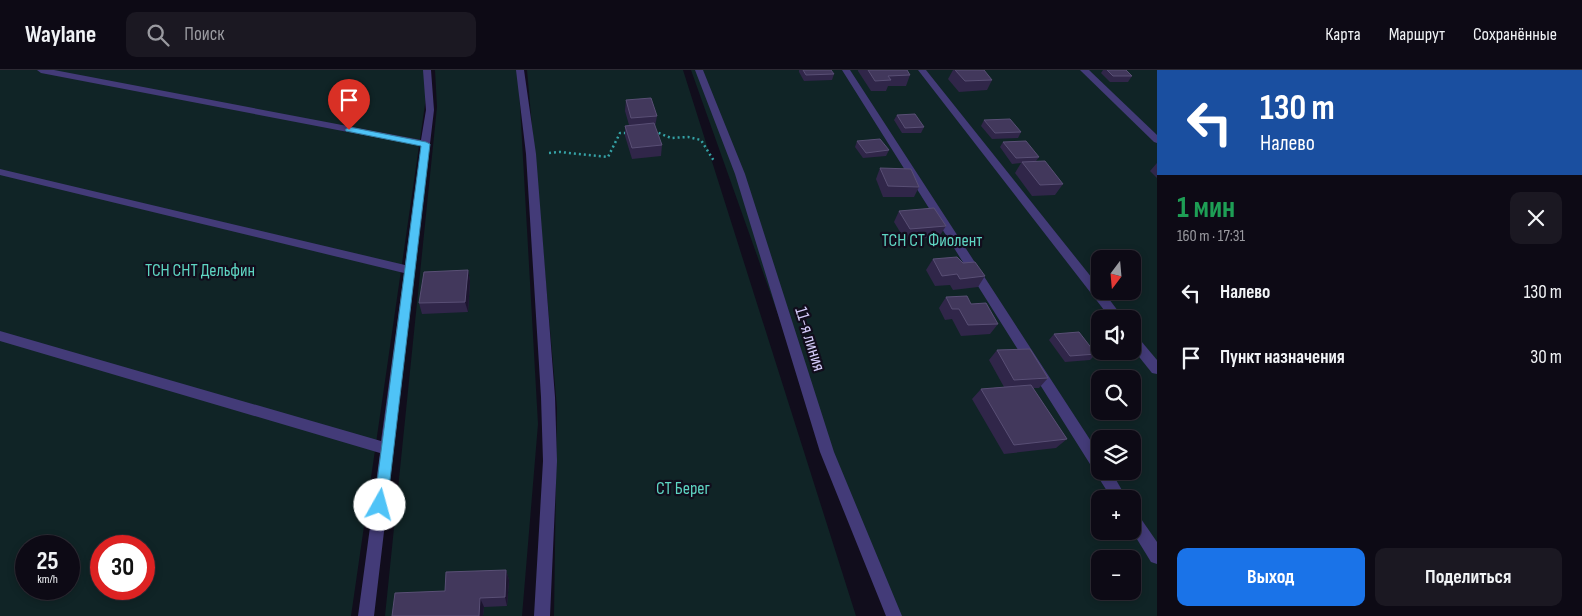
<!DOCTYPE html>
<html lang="ru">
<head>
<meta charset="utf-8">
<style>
  body { margin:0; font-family:"Sofia Sans Condensed",sans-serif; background:#1b1822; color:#f1f3f6; height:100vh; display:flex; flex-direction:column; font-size:19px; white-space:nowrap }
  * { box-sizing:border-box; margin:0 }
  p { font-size:16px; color:#9a9aa0 }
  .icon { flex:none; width:28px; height:28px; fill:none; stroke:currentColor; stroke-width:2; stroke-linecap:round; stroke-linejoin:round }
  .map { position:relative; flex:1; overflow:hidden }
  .sheet { display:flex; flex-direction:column; background:#0d0a15; width:425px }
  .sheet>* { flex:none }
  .banner { background:#1a4fa0; color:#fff; overflow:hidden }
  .needle { width:32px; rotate:196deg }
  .buttons { position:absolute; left:1091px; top:180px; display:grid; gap:10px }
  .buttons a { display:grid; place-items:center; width:50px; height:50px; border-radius:10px; background:#0d0a15; box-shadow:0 2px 8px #0003,0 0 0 1px #2d2b34; font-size:25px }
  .speed { position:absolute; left:15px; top:465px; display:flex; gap:10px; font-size:25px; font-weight:700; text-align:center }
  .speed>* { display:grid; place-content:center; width:65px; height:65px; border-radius:50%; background:#0d0a15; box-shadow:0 2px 8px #0003,0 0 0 1px #2d2b34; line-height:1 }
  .speed small { font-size:12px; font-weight:400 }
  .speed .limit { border:8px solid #d22; background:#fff; color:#111 }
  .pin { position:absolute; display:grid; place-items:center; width:42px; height:42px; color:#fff; margin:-51px -21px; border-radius:50% 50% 50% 0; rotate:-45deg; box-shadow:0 0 5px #0007 }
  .pin .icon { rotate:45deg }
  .me { position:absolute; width:55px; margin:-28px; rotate:7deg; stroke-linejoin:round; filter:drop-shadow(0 0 4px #0008) }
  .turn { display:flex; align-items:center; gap:18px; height:105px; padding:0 20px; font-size:22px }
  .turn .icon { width:65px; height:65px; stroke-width:2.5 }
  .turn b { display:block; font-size:35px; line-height:42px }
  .round { display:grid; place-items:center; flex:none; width:52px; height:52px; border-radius:10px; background:#1b1822 }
  .overview { display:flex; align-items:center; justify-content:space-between; height:85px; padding:0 20px }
  h1 { font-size:30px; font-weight:700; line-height:38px; color:#1e9e55 }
  .button { display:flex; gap:10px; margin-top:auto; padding:10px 20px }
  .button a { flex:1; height:58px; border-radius:10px; background:#1a73e8; color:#fff; font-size:20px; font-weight:700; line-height:58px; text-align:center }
  .button a+a { background:#1b1822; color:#f1f3f6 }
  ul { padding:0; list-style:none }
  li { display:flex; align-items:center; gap:15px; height:65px; padding:0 20px }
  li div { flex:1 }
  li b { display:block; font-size:19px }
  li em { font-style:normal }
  header { display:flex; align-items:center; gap:30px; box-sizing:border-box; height:70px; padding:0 25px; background:#0d0a15; border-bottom:1px solid #2d2b34 }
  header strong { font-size:24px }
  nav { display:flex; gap:28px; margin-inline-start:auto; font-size:18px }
  .search { width:350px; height:45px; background:#1b1822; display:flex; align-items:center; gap:12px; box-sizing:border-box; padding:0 18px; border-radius:10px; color:#9a9aa0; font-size:19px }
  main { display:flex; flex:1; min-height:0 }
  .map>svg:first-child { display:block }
</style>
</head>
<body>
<header>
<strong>Waylane</strong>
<div class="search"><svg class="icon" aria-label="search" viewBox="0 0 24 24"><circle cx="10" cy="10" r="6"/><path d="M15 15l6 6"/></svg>Поиск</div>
<nav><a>Карта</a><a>Маршрут</a><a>Сохранённые</a></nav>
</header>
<main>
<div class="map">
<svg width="1157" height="546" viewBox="0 0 1157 546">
  <rect width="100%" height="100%" fill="#110d1c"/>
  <g fill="#102426" fill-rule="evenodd">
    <path d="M0,0H430L351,546H0ZM26,476H69V519H26ZM101,476H144V519H101Z"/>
    <path d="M435,0H518L538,354L522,546H385L437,37Z"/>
    <path d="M527,0H683L856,546H554L557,338Z"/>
    <path d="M691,0H1157V546H894L827,382ZM1100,189H1132V221H1100ZM1100,249H1132V281H1100ZM1100,309H1132V341H1100ZM1100,369H1132V401H1100ZM1100,429H1132V461H1100ZM1100,489H1132V521H1100Z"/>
  </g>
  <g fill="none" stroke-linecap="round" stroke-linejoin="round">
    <g stroke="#35a2a6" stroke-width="2.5" stroke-dasharray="2 3" stroke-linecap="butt">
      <path d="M654,61L671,68L688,67L701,70L714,91"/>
      <path d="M549,83L560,82L608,87L620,63H628"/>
    </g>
    <g fill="#433b78" fill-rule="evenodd">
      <path d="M37,0H54L421,70L426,40L423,0H431L434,40L374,546H358L380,383L0,271V261L381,371L404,203L0,105V99L405,195L421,76L41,3Z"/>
      <path d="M516,0H524L536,84L555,327L557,391L550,546H534L543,391L541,327L526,84Z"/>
      <path d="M695,0H703L745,104L834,382L902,546H886L820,382L735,104Z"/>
      <path d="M842,0H850L1100,385V401H1111L1127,429H1112Z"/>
      <path d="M918,0H926L1100,218V221H1103L1124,249H1111Z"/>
      <path d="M1080,0H1089L1157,65V73L1154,72Z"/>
      <path d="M1132,263L1136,265L1157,290V304L1152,303L1132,278Z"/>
      <path d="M1132,441L1137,443L1157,472V494L1151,492L1132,461Z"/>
    </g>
  </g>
  <g fill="#302649">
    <path d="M799,0H831L834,4L832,10L804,11L799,2Z"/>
    <path d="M858,0H907L910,5L906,16H888L886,21H871L858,1Z"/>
    <path d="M953,0H984L992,10L987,20L959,22L948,9Z"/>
    <path d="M1103,0H1126L1132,6L1128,12H1110L1101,3Z"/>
    <path d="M626,30L657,46L655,57L662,75L661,86L632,89L625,66V56L629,55L625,41Z"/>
    <path d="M897,45L924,57L921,63H902L894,50Z"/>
    <path d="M984,50L1021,62L1018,68L992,69L981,56Z"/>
    <path d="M857,71L889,80L886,86L863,88L855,77Z"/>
    <path d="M1003,72L1039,87L1036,91L1063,114L1055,125L1032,126L1015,103L1021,93L1012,94L1000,77Z"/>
    <path d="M1157,93V108L1150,101Z"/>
    <path d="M880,98L919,117L914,127H883L876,109Z"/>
    <path d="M899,141L946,156L939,167L905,170L894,152Z"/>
    <path d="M933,189L963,193L985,206L978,217L953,220L950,215L935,216L926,200Z"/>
    <path d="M468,200L470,211L468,242L422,244L419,233Z"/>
    <path d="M946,227L971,234L998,254L990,264L961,266L952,249L945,250L939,238Z"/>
    <path d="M1054,264L1096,284L1090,290L1065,292L1049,270Z"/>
    <path d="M997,280L1048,308L1039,318H1033L1067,369L1056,378L1004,384L972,329L981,319L1004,317L989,290Z"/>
    <path d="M506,500L509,510L507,536L484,537L483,546H392L445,521Z"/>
  </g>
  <g fill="#1c152f">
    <path d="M468,200L470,211L468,242L465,232Z"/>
    <path d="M506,500L509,510L507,536L505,527Z"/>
    <path d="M480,528L484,537L483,546H479Z"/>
  </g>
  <g fill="#42385c" stroke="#594f75">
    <path d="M803,0H831L834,4L806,5Z"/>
    <path d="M868,0H907L910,5L888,6L891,10L875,11Z"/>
    <path d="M955,0H984L992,10L965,11Z"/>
    <path d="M1107,0H1126L1132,6H1113Z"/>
    <path d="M651,28L657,46L631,48L626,30Z"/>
    <path d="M915,44L924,57L905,58L897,45Z"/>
    <path d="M1010,49L1021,62L995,63L984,50Z"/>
    <path d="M654,53L662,75L632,78L625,56Z"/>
    <path d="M880,69L889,80L866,83L857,71Z"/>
    <path d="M1026,71L1039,87L1016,88L1003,72Z"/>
    <path d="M1045,91L1063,114L1040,115L1022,92Z"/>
    <path d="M880,98L911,99L919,117L888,116Z"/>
    <path d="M934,138L946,156L910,159L899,141Z"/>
    <path d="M957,187L963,193L975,192L985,206L960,209L957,204L942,206L933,189Z"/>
    <path d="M468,200L465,232L419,233L424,202Z"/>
    <path d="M967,226L971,234L986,233L998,254L968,255L959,239H952L946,227Z"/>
    <path d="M1079,262L1096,284L1070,286L1054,264Z"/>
    <path d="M1030,279L1048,308L1014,310L997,280Z"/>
    <path d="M1031,315L1067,369L1014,375L981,319Z"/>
    <path d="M506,500L505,527L480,528L479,546H392L395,523L445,521L446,502Z"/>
  </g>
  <path fill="#4fc3f7" stroke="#337fa1" d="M349,57L426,72L430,74L387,435L385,439L380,441L376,439L374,435L421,76L346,61L345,60Z"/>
  <g text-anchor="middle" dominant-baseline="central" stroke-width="4.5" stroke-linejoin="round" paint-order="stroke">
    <g font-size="18" fill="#5ed5c2" stroke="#110d1c">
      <text x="932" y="170">ТСН СТ Фиолент</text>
      <text x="200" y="200">ТСН СНТ Дельфин</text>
      <text x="683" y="418">СТ Берег</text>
    </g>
    <g font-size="18" fill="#d5ccfb" stroke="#110d1c">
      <text transform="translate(810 269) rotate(73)">11-я линия</text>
    </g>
  </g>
</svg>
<div class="buttons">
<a><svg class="needle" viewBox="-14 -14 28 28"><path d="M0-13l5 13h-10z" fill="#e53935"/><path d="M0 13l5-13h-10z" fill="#9a9aa0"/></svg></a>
<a><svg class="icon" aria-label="sound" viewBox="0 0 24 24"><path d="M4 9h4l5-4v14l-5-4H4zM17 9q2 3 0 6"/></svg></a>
<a><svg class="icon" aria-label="search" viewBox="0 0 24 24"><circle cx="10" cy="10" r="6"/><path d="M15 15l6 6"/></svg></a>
<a><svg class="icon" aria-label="layers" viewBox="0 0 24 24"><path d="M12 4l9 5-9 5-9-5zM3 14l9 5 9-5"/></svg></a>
<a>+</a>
<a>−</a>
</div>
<div class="speed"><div>25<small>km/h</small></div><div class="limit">30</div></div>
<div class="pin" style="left:349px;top:60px;background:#d93025"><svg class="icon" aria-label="arrive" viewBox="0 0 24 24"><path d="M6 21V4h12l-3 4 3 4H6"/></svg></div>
<svg class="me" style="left:380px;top:435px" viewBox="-20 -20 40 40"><circle r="19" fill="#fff"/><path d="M0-13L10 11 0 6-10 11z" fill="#4fc3f7"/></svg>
</div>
<section class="sheet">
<div class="banner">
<div class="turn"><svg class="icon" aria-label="left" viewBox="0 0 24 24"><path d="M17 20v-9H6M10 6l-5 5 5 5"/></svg><div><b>130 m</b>Налево</div></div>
</div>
<div class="overview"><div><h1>1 мин</h1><p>160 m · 17:31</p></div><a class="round"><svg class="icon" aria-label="close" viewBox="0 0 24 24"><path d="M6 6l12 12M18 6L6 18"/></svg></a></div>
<ul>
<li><svg class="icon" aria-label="left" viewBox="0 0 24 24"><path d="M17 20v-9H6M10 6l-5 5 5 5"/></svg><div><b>Налево</b></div><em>130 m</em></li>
<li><svg class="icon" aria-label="arrive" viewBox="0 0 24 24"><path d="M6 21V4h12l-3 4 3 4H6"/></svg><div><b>Пункт назначения</b></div><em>30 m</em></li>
</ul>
<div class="button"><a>Выход</a><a>Поделиться</a></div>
</section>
</main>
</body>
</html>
